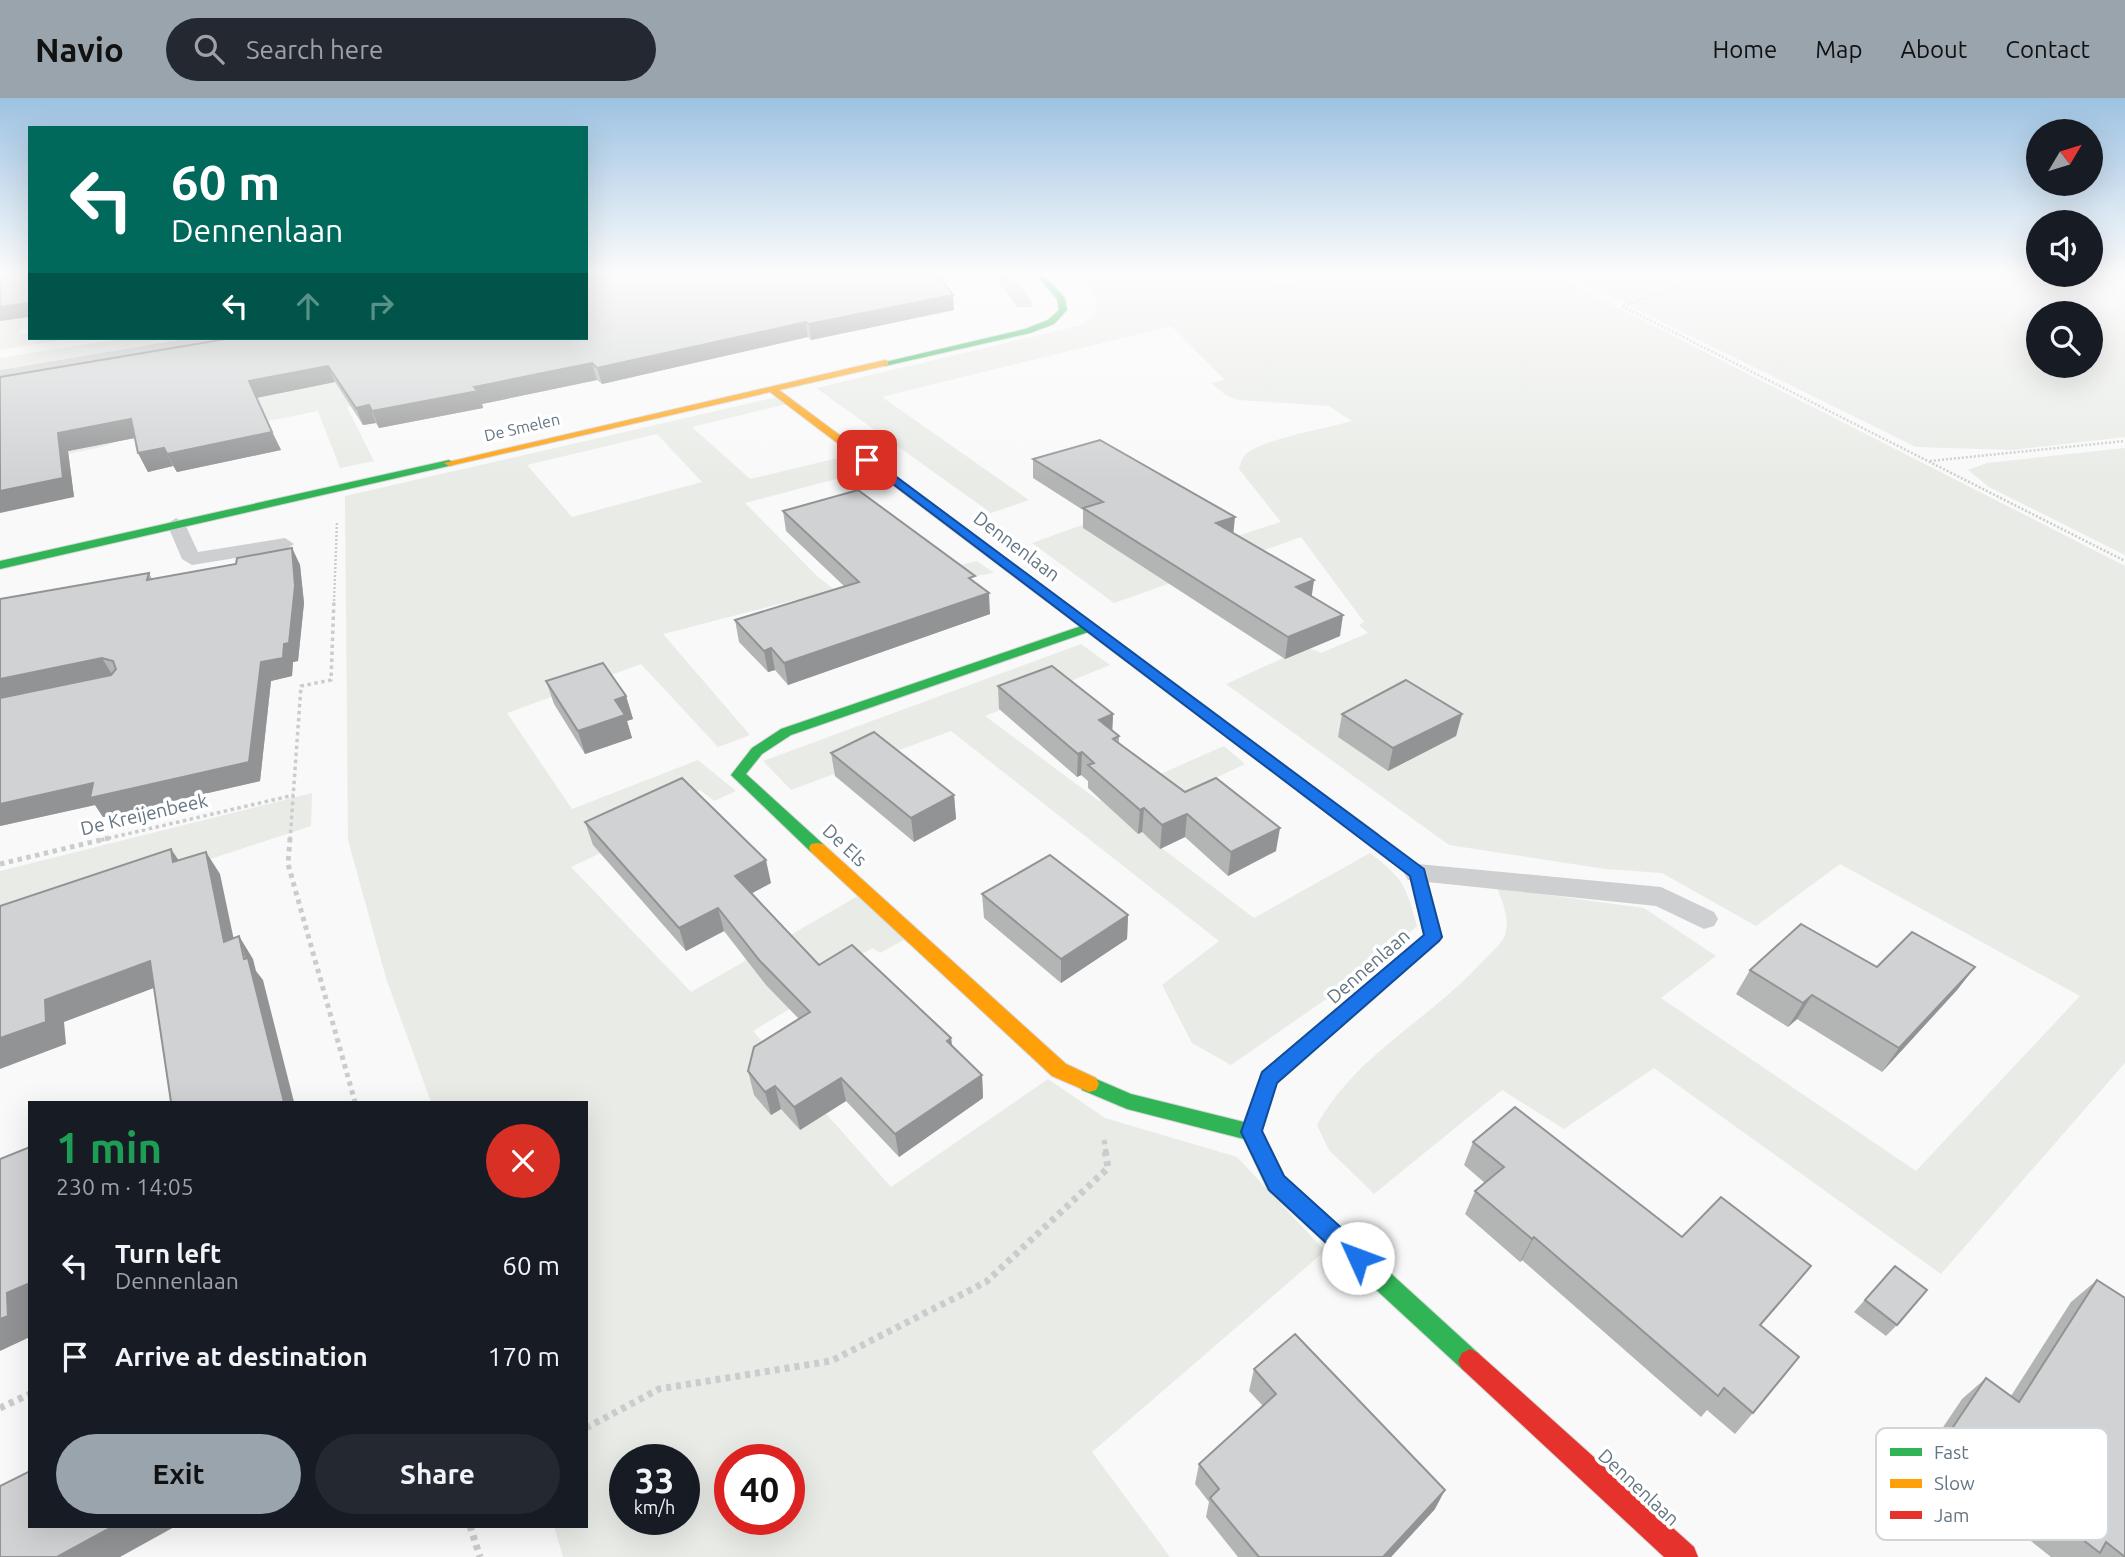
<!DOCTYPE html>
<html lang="en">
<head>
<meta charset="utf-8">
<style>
  body { margin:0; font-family:Ubuntu,sans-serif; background:#242831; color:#f1f3f6; height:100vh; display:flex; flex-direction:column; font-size:26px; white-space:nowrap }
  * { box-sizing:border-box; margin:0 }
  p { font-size:23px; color:#9ea1a6 }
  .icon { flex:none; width:38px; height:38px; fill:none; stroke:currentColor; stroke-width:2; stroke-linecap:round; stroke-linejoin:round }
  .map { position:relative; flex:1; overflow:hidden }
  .sheet { position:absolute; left:28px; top:1003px; width:560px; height:427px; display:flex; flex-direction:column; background:#171b24; border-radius:0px; box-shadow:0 7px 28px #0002 }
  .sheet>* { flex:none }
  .top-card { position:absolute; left:28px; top:28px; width:560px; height:214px; border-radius:0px; box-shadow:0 7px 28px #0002; background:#00695c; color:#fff; overflow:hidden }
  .needle { width:46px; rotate:52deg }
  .controls { position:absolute; left:2026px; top:21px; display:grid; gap:14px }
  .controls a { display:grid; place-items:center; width:77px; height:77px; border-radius:50%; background:#171b24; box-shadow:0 7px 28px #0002; font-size:35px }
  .speed { position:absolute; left:609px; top:1346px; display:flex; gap:14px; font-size:35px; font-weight:700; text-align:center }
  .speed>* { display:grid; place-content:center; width:91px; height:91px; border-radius:50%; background:#171b24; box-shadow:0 7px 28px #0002; line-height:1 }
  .speed small { font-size:18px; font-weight:400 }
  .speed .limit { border:10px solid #d22; background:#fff; color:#111 }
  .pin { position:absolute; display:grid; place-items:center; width:60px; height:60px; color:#fff; margin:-30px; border-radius:14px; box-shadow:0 4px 10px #0006 }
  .me { position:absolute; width:77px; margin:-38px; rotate:313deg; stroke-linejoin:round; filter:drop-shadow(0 0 5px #0008) }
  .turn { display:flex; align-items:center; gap:24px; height:147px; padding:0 28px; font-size:32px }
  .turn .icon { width:91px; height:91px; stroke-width:2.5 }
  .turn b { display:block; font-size:49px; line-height:60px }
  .lanes { display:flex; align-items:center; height:66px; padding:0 28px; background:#0003; justify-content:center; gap:35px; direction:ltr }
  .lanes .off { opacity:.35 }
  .round { display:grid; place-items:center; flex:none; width:74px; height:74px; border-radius:37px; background:#242831 }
  .summary { display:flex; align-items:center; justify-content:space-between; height:119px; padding:0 28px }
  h1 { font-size:42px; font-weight:700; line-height:52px; color:#1e9e55 }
  .action { display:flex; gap:14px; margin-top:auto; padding:14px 28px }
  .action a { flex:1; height:80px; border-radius:42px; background:#99a4ac; color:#111; font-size:28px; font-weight:700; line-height:80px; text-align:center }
  .action a+a { background:#242831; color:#f1f3f6 }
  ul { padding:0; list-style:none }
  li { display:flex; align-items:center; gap:21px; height:91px; padding:0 28px }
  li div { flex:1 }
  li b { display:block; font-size:26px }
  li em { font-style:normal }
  header { display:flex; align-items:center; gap:42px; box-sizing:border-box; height:98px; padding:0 35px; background:#99a4ac; color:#111 }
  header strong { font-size:33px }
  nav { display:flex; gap:38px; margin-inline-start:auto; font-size:24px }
  .search { width:490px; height:63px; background:#242831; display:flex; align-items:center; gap:18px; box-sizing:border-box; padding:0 24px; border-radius:38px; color:#9ea1a6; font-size:26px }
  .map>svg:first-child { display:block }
</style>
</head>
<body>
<header>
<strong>Navio</strong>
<div class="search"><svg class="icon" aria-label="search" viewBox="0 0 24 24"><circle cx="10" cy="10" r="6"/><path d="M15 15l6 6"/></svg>Search here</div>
<nav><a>Home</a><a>Map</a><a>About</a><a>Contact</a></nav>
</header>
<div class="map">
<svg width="2125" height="1459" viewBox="0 0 2125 1459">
  <rect width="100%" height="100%" fill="#f9f9f9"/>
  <g fill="#e8ebe6" fill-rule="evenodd">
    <path d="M771,177H978L807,193L417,295L347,309L374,363L340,370L318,313L148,347V333L102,349L0,370L90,332L282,295L255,240H303L332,285L586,240Z"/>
    <path d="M1076,177H1291L1268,180L1279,187L1305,183L1293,177H2116L2125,179V339L2012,352L1916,349L1569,178L1558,179L2125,468V965L1941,1176L1654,970L1564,1031L1502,992L1374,1096L1329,1052L1317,1027C1355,957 1432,920 1484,862C1490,855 1503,845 1505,837C1510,821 1503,805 1497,790L1644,810L1716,858L1661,900L1916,1073L2080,898L1840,766L1756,828L1662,775L1605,771L1449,747L1226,586L1307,549L1321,555L1368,535L1359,527L1364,524L1301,439L1114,505L1032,445L1096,422L1162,462L1281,424L1239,371C1241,363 1243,357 1250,353C1280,337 1320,332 1352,323L1329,308L1239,302L1227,298L1211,285L1225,282L1171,228L882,299L1029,402L991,415L816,290L1081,227C1110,207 1095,199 1076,177ZM2039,215H2091V268H2039Z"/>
    <path d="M0,187L24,218L20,236H30V240H75L0,252Z"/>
    <path d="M126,240H187L0,272V260Z"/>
    <path d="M777,299L787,306L692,329L750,381L838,360L859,375L745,405L818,479L839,495L977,463L994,475L833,501L795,502L663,536L750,637L718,649L641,566L507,615L572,711L698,662L736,693L714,703L700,692L613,730L624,744L571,769L691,894L858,798L907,840L880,855L873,850L803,886L811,898L753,933L891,1089L1048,981L1105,1020L1237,1059L1325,1153L1092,1354L1170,1459H563L554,1428H586V1004H431L386,880L348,742L345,398ZM657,336L702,384L572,419L527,367ZM625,1362H684V1421H625ZM730,1362H789V1421H730Z"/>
    <path d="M2125,350V457L1989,389L1968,372L1987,365Z"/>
    <path d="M1081,546L1110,567L985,618L1099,703L1224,648L1245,666L1126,723L1254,820L1370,755C1404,781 1406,788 1417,828L1364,875L1231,967L1192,945L1162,887L1219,843L951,633L791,692L763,663Z"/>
    <path d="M312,695L311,728L0,830V773Z"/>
  </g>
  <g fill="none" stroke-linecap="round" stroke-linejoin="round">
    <defs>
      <g id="fast">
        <path d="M1036,177H1043L1065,200L1067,212L1054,226L1030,235L885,268L881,265L1025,231L1048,222L1059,212L1057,201Z"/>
        <path d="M449,362L454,365L453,367L0,471V463Z"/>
        <path d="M1090,525L1096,529L1094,532L791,637L762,656L746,676L823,746L825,750L823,754H811L731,677L752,650L781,631Z"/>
        <path d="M1372,735L1424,771L1442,839L1277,984L1261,1034L1284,1078L1478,1255L1482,1263L1478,1271L1470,1275L1462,1271L1268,1092L1244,1041L1127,1011L1082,992L1079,986L1082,980L1089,978L1131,996L1244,1024L1262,974L1424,837L1410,778L1366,744L1364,740Z"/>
      </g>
      <g id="slow">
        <path d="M885,262L888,263V267L779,292L1133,555V561H1123L770,294L449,368L444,365Z"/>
        <path d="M817,745L823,746L1066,966L1096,980L1099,986L1096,992L1089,994L1052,978L811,754L809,750L811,746Z"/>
      </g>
      <g id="jam">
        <path d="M1128,554L1378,736L1380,740L1378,744H1366L1123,561L1121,558Z"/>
        <path d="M1470,1251L1478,1255L1694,1449L1698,1459H1664L1462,1271L1458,1263L1462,1255Z"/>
      </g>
    </defs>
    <use href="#fast" stroke="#d5d6d7" stroke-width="2"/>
    <use href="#slow" stroke="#d5d6d7" stroke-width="2"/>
    <use href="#jam" stroke="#d5d6d7" stroke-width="2"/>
    <g stroke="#cbcccd" stroke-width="2.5" stroke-dasharray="2 2" stroke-linecap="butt">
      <path d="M1622,208L2125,463"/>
      <path d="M1623,208L1688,185L1738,177"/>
      <path d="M1930,363L2125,343"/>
      <path d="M334,503L337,424"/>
    </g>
    <g stroke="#cbcccd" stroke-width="3.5" stroke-dasharray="3.5 3.5" stroke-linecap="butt">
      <path d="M101,742L294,697"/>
      <path d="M290,742L301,588L331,582L334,501"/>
    </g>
    <g stroke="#cbcccd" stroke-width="5" stroke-dasharray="4.5 4.5" stroke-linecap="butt">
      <path d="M290,740L288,766L355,1004"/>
      <path d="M0,766L109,740"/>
      <path d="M1104,1042L1106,1054"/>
    </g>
    <g stroke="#cbcccd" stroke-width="7" stroke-dasharray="5 5" stroke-linecap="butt">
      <path d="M0,1310L30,1296"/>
      <path d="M586,1330L659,1291L831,1263L986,1184L1108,1070L1105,1052"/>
      <path d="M470,1428L480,1459"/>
    </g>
    <g fill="#cecfd0" fill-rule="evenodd">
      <path d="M176,420L185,426L198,454L285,440L294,446L285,452L192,467L182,461L167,426Z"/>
      <path d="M1418,766L1661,789L1714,814L1718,821L1714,828L1704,831L1656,808L1408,782L1404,775L1408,768Z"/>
    </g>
    <g fill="#cecfd0" fill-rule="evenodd">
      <path d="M586,177H597L586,182Z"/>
      <path d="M993,177H1011L1033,205L1031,209H1017Z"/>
      <path d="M189,240H233L223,246L0,284V272Z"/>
    </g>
    <use href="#fast" fill="#30b455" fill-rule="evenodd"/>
    <use href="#slow" fill="#ff9f0a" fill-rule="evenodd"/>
    <use href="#jam" fill="#e5322d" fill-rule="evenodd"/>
  </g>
  <g fill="#b3b5b5">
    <path d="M954,212L811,242L808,239L602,286L597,282L482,306L483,310L379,330L376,325L363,327L335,284L256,300L281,352L177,374L173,368L148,374L138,355L135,340L68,353L74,399L0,279Z"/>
    <path d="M1033,361L1233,435L1314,482L1311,498L1340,538L1285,561L1083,430V412L1033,380Z"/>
    <path d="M783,413L975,484L990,516L788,587L775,572L768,574L739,544L735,522L844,488L786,433Z"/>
    <path d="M292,450L300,467L304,505L298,563L293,564L292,578L271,583L260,683L103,719L95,707L0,728V501L149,475L152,481L236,466Z"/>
    <path d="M546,583L626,598L633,621L627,623L632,640L585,656L554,606Z"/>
    <path d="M998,588L1113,616L1112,633L1119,638V645L1185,694L1276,753L1228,778L1185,739L1160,751L1142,734L1138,736L1088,690V683L1081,677L1077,679L999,611Z"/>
    <path d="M1342,616H1462L1456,638L1388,673L1338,639Z"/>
    <path d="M831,655L954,697L956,721L914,744L835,678Z"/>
    <path d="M585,724L771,785L752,795L819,867L951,940L952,949L982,977L983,1000L899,1059L846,1003L800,1032L781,1011L771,1017L754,997L748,973L799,921L766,887L724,833L686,853L593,747Z"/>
    <path d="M982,796L1128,817L1127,841L1061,885L984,820Z"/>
    <path d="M1877,869H1975L1957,892L1882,974L1797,921L1788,929L1736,896L1750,872Z"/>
    <path d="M1473,1044L1793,1190L1761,1227L1753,1315L1735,1336L1707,1312L1701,1319L1522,1162L1520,1164L1465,1116L1475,1093L1485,1085L1464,1067Z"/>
    <path d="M1895,1168L1897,1227L1886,1238L1854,1214Z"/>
    <path d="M2097,1182L2125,1459H2051L1955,1383L1961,1375L1929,1350L1962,1301L1986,1280L2011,1298L2071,1204Z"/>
    <path d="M1254,1271L1435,1411L1391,1459H1238L1206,1419L1209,1404L1195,1386L1199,1366L1263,1308L1249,1293Z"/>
  </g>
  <g fill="#929394">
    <path d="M953,197L954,212L811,242L809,226Z"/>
    <path d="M30,205V219L0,223V209Z"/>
    <path d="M806,224L808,239L602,286L597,270Z"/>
    <path d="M592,265L597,282L482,306L483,310L379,330L372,313L474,289Z"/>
    <path d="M328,268L335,284L256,300L249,283Z"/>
    <path d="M369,307L376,325L363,327L356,310Z"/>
    <path d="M131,321L140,339L68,353L74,399L0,415V393L58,335Z"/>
    <path d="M272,334L281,352L177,374L167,356Z"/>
    <path d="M164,350L173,368L148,374L138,355Z"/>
    <path d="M1235,419L1233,439L1216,425Z"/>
    <path d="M292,450L300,467L304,505L298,563L293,564L292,578L271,583L260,683L103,719L95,707L0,728V706L261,564Z"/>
    <path d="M1314,482L1311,503L1296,489Z"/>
    <path d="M989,495L990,516L788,587L784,565Z"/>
    <path d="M1343,517L1340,538L1285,561L1288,539Z"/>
    <path d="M771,550L775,572L768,574L764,553Z"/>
    <path d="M102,560L113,578L0,602V581Z"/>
    <path d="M626,598L633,621L627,623L632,640L585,656L578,633L615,602Z"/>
    <path d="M1113,616L1112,639L1099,622Z"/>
    <path d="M1462,616L1456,638L1388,673L1393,650Z"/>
    <path d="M1082,654L1081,677L1077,679L1078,656Z"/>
    <path d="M954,697L956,721L914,744L911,720Z"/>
    <path d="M1144,710L1142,734L1138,736L1140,712Z"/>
    <path d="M1187,716L1185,739L1160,751L1162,727Z"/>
    <path d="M1280,730L1276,753L1228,778L1231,754Z"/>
    <path d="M171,751L186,773L173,764Z"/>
    <path d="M206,754L220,776L239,866L224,844Z"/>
    <path d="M766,762L771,785L741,801L735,778Z"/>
    <path d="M718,810L724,833L686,853L679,830Z"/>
    <path d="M1128,817L1127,841L1061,885V861Z"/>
    <path d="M239,838L253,861L256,873L263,882L294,1004H284Z"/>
    <path d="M150,863L167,885L64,924L66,946L0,971V940L45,902Z"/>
    <path d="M1975,869L1957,892L1882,974L1899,950Z"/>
    <path d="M1812,897L1797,921L1788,929L1803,905Z"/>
    <path d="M951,940L954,963L947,943Z"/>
    <path d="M982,977L983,1000L899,1059L895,1036Z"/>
    <path d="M841,980L846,1003L800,1032L794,1009Z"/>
    <path d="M775,988L781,1011L771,1017L765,994Z"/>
    <path d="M1534,1139L1522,1162L1520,1164L1532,1141Z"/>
    <path d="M1811,1168L1793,1190L1742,1248L1760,1227Z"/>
    <path d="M30,1185V1239L0,1253V1221L7,1195Z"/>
    <path d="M1445,1392L1435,1411L1391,1459H1383Z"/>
    <path d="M114,1428H176L120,1459H57Z"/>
  </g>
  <g fill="#d0d2d3" stroke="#929394" stroke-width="2">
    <path d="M0,177H30V205L0,209Z"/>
    <path d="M614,177H938L953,197L809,226L806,224L597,270L592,265L474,289L478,293L372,313L369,307L356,310L328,268L249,283L272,334L167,356L164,350L138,355L131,321L58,335L63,380L0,393V279L232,240H586V180Z"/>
    <path d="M1100,342L1235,419L1216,425L1314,482L1296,489L1343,517L1288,539L1083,410L1103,404L1033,361Z"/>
    <path d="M858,392L975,478L969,480L989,495L784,565L771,550L764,553L735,522L859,484L783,413Z"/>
    <path d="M292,450L295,488L289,545L284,546L283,560L261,564L249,664L90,700L93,685L0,706V600L111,577L116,571L113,563L102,560L0,581V501L149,475L147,482L236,466L237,460Z"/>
    <path d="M603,565L626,598L615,602L625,617L578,633L546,583Z"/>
    <path d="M1052,568L1113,616L1099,622L1119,638L1113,641L1185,694L1216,680L1280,730L1231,754L1187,716L1162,727L1144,710L1140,712L1088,667L1094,665L1082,654L1078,656L998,588Z"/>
    <path d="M1406,582L1462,616L1393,650L1342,616Z"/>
    <path d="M874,634L954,697L911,720L831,655Z"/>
    <path d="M682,680L766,762L735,778L819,867L852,847L951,940L947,943L982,977L895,1036L841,980L794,1009L775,988L765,994L748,973L754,949L810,914L760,863L718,810L679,830L585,724Z"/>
    <path d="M171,751L173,764L206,754L224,844L239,838L244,861L248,860L284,1004H171L150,863L45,902L46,924L0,940V808Z"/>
    <path d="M1050,757L1128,817L1061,861L982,796Z"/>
    <path d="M1801,826L1877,869L1912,834L1975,869L1899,950L1812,897L1803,905L1750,872Z"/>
    <path d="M1515,1009L1682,1139L1721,1099L1811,1168L1760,1227L1799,1259L1753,1315L1724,1290L1718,1298L1534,1139L1532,1141L1475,1093L1504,1069L1473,1044Z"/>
    <path d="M30,1049V1185L7,1195L8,1218L0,1221V1061Z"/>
    <path d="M1895,1168L1927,1192L1897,1227L1865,1202Z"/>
    <path d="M2097,1182L2125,1200V1459L2106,1444L2100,1455L1981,1363L1986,1355L1953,1329L1986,1280L2019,1304Z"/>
    <path d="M1295,1236L1445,1392L1383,1459H1259L1210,1400L1219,1391L1199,1366L1276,1296L1254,1271Z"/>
    <path d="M30,1373V1428H114L57,1459H0V1388Z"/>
  </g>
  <linearGradient id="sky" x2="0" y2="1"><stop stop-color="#9dc2e2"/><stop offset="0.46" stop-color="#fcfcfc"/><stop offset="1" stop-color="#fcfcfc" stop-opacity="0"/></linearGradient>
  <rect width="2125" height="381" fill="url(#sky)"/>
  <path fill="#1a73e8" stroke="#114b97" stroke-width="2" d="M864,360H871L1424,771L1442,839L1439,843L1277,985L1262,1033L1284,1078L1366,1152L1369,1160L1366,1167L1358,1170L1350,1167L1269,1092L1241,1034L1262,974L1424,837L1410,778L864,364Z"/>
  <g text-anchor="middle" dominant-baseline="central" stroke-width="7" stroke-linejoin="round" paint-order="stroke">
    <g font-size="16" fill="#657683" stroke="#fff">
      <text transform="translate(522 329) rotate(-13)">De Smelen</text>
    </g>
    <g font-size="19" fill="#657683" stroke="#fff">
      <text transform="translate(1017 448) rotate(37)">Dennenlaan</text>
      <text transform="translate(144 716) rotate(-13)">De Kreijenbeek</text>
      <text transform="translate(845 747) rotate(43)">De Els</text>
      <text transform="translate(1368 868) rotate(-41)">Dennenlaan</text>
      <text transform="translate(1639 1389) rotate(43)">Dennenlaan</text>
    </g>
  </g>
  <rect x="1876" y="1330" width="232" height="112" rx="10" fill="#fff" stroke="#d1d6da" stroke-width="2"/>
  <rect x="1890" y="1350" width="32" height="8" fill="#30b455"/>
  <rect x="1890" y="1381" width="32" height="9" fill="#ff9f0a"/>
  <rect x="1890" y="1413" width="32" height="8" fill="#e5322d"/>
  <g font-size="19" fill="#657683">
    <text x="1934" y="1361">Fast</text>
    <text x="1934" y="1392">Slow</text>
    <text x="1934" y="1424">Jam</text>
  </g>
</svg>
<div class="controls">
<a><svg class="needle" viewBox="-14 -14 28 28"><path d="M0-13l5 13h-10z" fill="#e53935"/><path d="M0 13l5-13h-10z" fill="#9ea1a6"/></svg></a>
<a><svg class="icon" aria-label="sound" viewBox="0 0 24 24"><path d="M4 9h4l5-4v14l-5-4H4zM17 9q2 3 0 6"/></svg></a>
<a><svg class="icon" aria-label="search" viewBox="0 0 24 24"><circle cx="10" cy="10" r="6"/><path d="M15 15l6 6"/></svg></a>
</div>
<div class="speed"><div>33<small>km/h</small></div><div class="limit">40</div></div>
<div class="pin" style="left:867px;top:362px;background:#d93025"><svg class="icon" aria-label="arrive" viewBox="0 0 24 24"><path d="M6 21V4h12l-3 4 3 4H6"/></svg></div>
<svg class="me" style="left:1358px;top:1160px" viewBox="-20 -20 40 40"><circle r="19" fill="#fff"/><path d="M0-13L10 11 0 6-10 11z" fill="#1a73e8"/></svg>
<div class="top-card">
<div class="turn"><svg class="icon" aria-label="left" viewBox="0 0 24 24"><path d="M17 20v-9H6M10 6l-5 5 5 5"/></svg><div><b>60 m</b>Dennenlaan</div></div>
<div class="lanes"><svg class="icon" aria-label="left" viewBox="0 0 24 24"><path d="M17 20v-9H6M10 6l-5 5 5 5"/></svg><svg class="icon off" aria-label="ahead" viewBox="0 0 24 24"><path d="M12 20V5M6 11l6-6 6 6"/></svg><svg class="icon off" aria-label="right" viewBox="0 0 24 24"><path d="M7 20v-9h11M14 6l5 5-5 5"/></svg></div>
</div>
<section class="sheet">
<div class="summary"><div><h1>1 min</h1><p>230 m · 14:05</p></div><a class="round" style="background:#d93025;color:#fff"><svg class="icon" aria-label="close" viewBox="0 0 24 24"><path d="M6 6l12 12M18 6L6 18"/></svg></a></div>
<ul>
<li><svg class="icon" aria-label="left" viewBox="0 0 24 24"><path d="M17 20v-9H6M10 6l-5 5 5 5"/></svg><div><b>Turn left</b><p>Dennenlaan</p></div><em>60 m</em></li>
<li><svg class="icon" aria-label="arrive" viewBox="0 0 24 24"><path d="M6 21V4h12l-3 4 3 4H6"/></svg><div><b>Arrive at destination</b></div><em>170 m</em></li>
</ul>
<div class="action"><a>Exit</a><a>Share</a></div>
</section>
</div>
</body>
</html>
